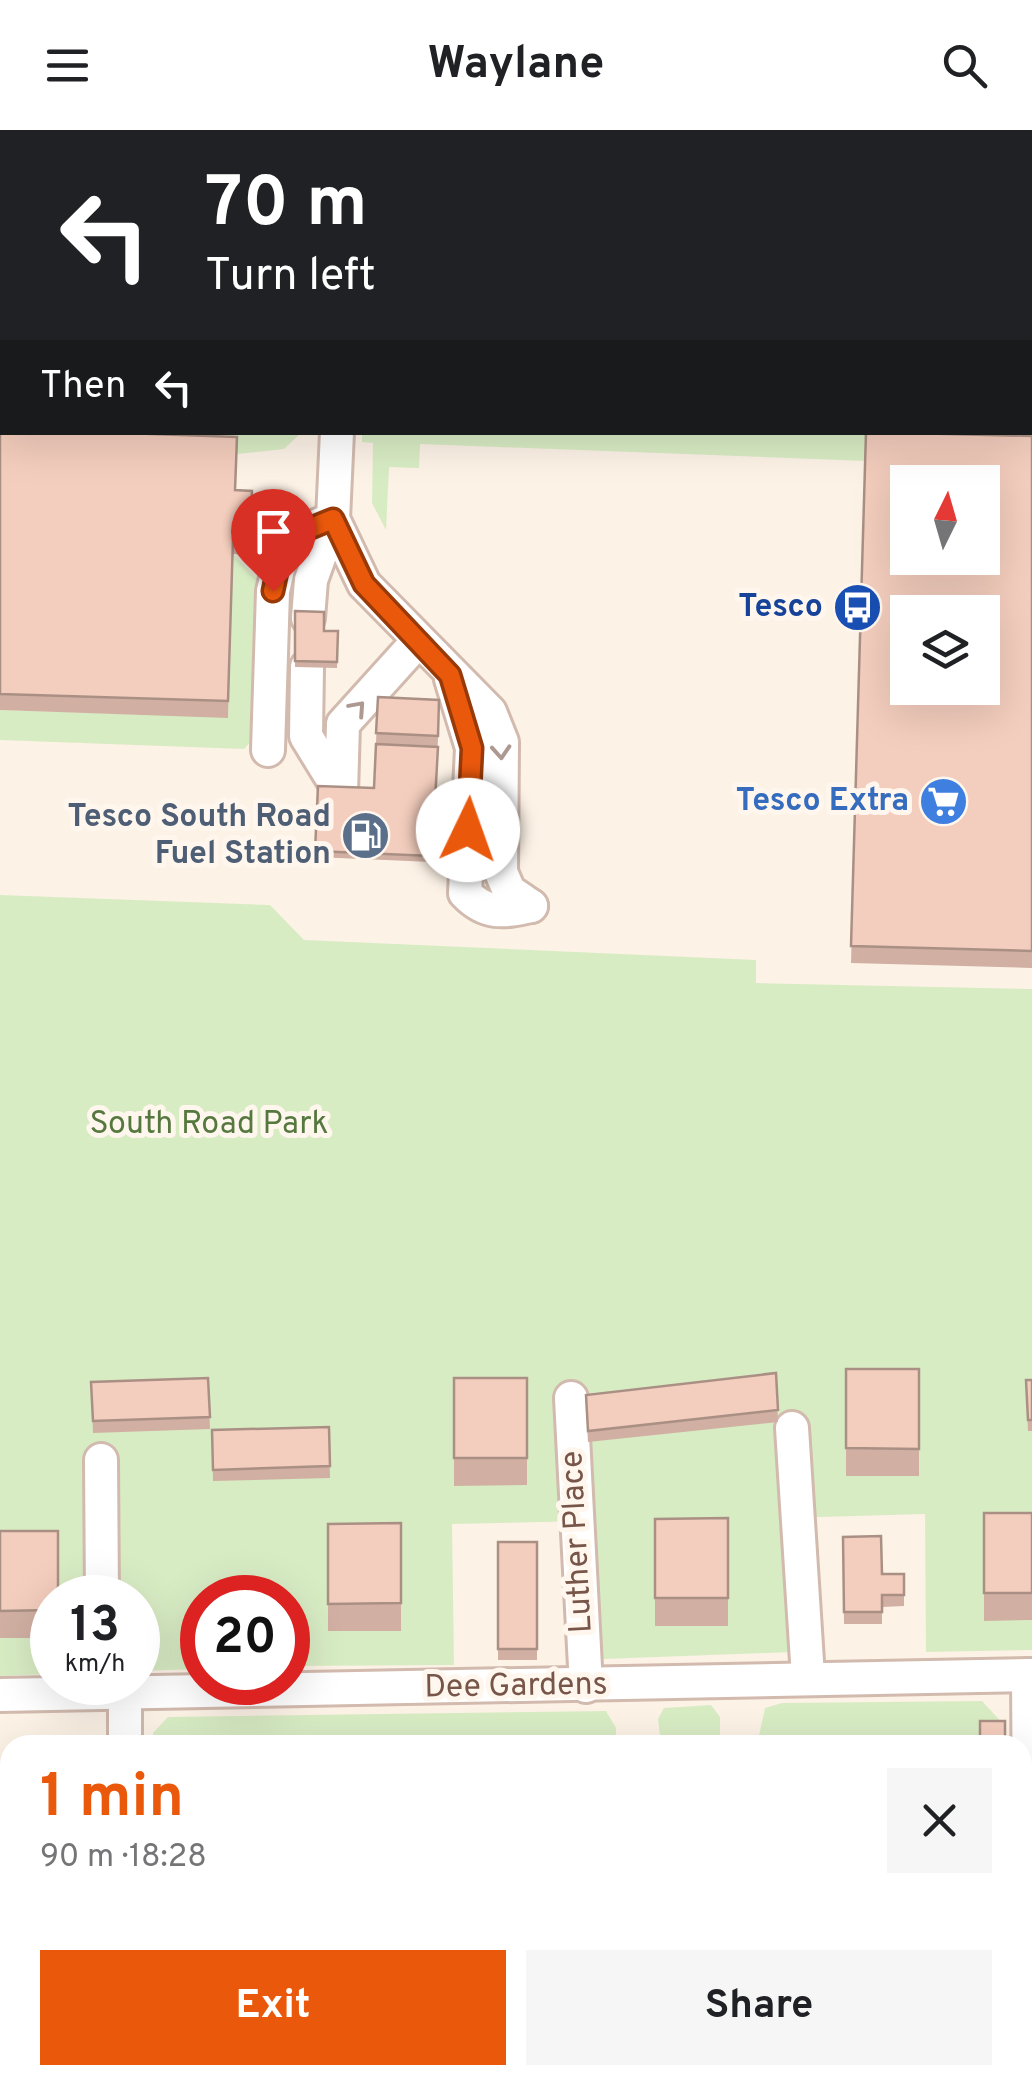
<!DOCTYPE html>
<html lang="en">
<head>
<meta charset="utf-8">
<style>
  body { margin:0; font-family:Overpass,sans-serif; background:#f6f6f6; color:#202124; height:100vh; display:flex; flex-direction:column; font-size:38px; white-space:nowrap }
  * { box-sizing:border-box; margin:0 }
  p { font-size:32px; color:#757577 }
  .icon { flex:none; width:55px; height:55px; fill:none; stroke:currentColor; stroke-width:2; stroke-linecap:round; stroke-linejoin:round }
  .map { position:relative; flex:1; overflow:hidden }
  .panel { position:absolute; left:0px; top:1605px; width:1032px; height:350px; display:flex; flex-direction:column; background:#fff; border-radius:30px 30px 0 0; box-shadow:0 10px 40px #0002 }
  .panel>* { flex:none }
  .top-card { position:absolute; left:0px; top:0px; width:1032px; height:305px; box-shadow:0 10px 40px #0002; background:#202124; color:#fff; overflow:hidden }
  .needle { width:65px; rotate:5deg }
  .fabs { position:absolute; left:890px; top:335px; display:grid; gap:20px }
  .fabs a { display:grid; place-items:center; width:110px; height:110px; border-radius:0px; background:#fff; box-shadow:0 10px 40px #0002; font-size:50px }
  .speed { position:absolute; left:30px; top:1445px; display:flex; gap:20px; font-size:50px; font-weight:700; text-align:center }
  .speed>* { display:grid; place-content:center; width:130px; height:130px; border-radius:50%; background:#fff; box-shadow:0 10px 40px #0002; line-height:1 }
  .speed small { font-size:25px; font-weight:400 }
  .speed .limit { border:15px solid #d22; background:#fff; color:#111 }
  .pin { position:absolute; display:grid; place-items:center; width:85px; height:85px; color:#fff; margin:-102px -42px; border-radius:50% 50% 50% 0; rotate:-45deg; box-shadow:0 0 10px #0007 }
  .pin .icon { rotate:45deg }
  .me { position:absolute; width:110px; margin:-55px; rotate:3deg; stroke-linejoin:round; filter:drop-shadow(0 0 8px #0008) }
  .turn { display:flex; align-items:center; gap:35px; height:210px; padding:0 40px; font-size:45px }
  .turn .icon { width:130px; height:130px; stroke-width:2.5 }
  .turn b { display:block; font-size:70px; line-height:85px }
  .then { display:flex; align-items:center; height:95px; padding:0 40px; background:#0003; gap:20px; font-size:38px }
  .round { display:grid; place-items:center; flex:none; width:105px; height:105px; border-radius:0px; background:#f6f6f6 }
  .head { display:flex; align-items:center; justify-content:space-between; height:170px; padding:0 40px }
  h1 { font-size:60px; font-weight:700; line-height:75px; color:#ea580c }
  .action { display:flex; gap:20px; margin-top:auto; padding:20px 40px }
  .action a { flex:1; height:115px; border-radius:0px; background:#ea580c; color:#fff; font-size:40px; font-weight:700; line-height:115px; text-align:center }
  .action a+a { background:#f6f6f6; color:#202124 }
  header { display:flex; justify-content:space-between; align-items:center; height:130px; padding:0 40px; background:#fff; font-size:45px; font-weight:700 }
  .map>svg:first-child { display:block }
</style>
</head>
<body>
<header><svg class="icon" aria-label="menu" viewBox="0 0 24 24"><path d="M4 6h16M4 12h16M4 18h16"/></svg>Waylane<svg class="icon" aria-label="search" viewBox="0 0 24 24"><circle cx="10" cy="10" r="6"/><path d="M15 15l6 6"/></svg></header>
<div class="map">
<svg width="1032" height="1955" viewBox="0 0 1032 1955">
  <rect width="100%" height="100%" fill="#fdf2e6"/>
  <g fill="#d8ecc4">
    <path d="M0,195L2,302L301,303L284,319L237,324L0,316Z"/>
    <path d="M1032,214V322L866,331L420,314L419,338L389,337L386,400L372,373L373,313L362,312V302H1030Z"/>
    <path d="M233,424L261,453L258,604L244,619L0,610V580L228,587Z"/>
    <path d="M0,765L270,775L304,810L756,830V853L1032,859V1520L926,1522L925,1384L785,1388L793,1522L604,1529L597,1521L590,1391L452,1394L454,1535L288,1536V1468H202V1539L138,1541V1468H52V1544L0,1546Z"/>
    <path d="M982,1571L1005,1596L980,1597V1615H757L765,1578L782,1573Z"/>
    <path d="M711,1575L720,1587V1615H661L658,1589L664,1578Z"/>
    <path d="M606,1581L616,1598V1615H154L153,1603L168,1587Z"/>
    <path d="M1022,1708H1032V1955H150V1945H1022Z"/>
  </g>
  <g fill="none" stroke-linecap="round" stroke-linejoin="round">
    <defs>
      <g id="minor">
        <path d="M246,2V0"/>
        <path d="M589,2V0"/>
        <path d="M0,169H2"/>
        <path d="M1030,189L1032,190"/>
        <path d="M337,302L333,389L364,454L490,582L502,612L501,742L509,761L531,776"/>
        <path d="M308,488L311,450L333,389"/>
        <path d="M307,537L306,606L341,663"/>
        <path d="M451,549L472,618L465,763C486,785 503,782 531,776"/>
        <path d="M268,620L273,461L285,409L333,389"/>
        <path d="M341,663L343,594L418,511"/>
        <path d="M434,699L488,696"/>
        <path d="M571,1268L586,1556"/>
        <path d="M792,1298L808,1547"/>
        <path d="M101,1330L102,1468"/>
        <path d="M1028,1545L1029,1697"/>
        <path d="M125,1564V1615"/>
        <path d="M0,1565L1032,1545"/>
        <path d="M128,1945V1955"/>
      </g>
    </defs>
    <use href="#minor" stroke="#d2baae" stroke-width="38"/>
    <use href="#minor" stroke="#fff" stroke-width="32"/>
  </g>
  <g fill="#d1b0a3">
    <path d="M0,299L236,360L252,361L250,425L233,424L228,588L0,580Z"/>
    <path d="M866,302L1032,306V838L851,833Z"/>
    <path d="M295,481L324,501H338L337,538L295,537Z"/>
    <path d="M378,567L439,587L432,732L315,727V721L374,658Z"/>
    <rect x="846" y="1239" width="73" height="107"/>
    <path d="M776,1243L778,1292L588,1312L586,1276Z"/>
    <path d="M208,1248L210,1299L93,1303L91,1252Z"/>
    <path d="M454,1248H527V1355L454,1356Z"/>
    <path d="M1026,1250H1032V1301H1028Z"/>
    <path d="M329,1297L330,1348L213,1351L212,1300Z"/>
    <path d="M984,1383H1032V1490L984,1491Z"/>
    <path d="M728,1388V1496H655V1389Z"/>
    <path d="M401,1393V1501H328V1394Z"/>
    <path d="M0,1401L52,1468V1508H0Z"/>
    <path d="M843,1407L882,1444H904V1476L882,1477V1494H844Z"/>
    <rect x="498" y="1412" width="39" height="118"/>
    <path d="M1022,1888H1032V1955H973V1945H1022Z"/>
    <rect x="249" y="1945" width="184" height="10"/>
    <rect x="519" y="1945" width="365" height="10"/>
  </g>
  <g fill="#f3cdbd" stroke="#aa9084" stroke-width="2.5" fill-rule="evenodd">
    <path d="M135,0H189L188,2H135Z"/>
    <path d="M0,299H2V302H95L237,307L235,360L252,361L250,409L233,408L228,571L0,564Z"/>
    <path d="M866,302L1032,306V821L851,816ZM908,352H982V428H908ZM908,482H982V558H908Z"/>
    <path d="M295,481L324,482V501H338L337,532L295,531Z"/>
    <path d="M378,567L439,570L438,606L376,603Z"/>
    <path d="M376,614L438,617L432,726L315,721L318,656L374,658Z"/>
    <path d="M846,1239H919V1319L846,1318Z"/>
    <path d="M776,1243L778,1280L588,1301L586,1265Z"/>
    <path d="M208,1248L210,1287L93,1291L91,1252Z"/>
    <rect x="454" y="1248" width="73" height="80"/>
    <path d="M1026,1250H1032V1290H1028Z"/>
    <path d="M329,1297L330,1336L213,1340L212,1300Z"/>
    <rect x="984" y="1383" width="48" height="80"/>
    <path d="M728,1388V1468H655V1389Z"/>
    <path d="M401,1393V1473L328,1474V1394Z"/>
    <path d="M0,1401H58V1468H52V1480L0,1481Z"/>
    <path d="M881,1406L882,1444H904V1465H882V1482H844L843,1407Z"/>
    <rect x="498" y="1412" width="39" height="107"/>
    <rect x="980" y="1591" width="25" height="24"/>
    <rect x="1022" y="1888" width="10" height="45"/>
    <path d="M250,1945H433V1951L318,1955H250Z"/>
    <path d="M520,1945H659L520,1949Z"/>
  </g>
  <defs><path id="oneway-chevron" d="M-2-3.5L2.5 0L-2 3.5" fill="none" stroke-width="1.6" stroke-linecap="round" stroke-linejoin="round" transform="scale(2.5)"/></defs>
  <g stroke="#ae9992">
    <use href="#oneway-chevron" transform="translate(358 578) rotate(-48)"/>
    <use href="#oneway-chevron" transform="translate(501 622) rotate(86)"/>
  </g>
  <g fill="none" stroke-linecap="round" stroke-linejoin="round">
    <defs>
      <path id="route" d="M273,461L284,409L333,389L364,454L450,545L472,618L468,700"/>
    </defs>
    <use href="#route" stroke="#983908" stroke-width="25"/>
    <use href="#route" stroke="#ea580c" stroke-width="18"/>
  </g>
  <defs>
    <symbol id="bus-disc" viewBox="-11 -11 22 22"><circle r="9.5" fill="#1a4fb4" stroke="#fff6ed"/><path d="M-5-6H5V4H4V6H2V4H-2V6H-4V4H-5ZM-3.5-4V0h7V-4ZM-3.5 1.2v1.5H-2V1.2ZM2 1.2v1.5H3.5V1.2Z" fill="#fff"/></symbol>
    <symbol id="supermarket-disc" viewBox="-11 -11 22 22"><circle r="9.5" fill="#3f7fe0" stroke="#fff6ed"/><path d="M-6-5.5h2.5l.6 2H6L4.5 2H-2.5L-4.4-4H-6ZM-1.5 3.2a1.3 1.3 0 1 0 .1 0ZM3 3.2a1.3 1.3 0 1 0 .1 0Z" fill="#fff"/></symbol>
    <symbol id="fuel-disc" viewBox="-11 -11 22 22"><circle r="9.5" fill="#5c6f8a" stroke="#fff6ed"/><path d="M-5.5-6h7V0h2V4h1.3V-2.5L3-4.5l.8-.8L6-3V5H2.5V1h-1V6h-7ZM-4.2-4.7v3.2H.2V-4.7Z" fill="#fff"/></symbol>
  </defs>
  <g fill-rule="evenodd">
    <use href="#bus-disc" x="830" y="450" width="55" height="55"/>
    <use href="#supermarket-disc" x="916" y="644" width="55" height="55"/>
    <use href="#fuel-disc" x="338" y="678" width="55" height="55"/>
  </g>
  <g text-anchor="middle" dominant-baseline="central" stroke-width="10" stroke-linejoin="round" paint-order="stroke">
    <g font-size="32" font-weight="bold" fill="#164399" stroke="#fff6ed" text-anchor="end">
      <text x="823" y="478">Tesco</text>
    </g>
    <g font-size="32" font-weight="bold" fill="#366cbe" stroke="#fff6ed" text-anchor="end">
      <text x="909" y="672">Tesco Extra</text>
    </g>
    <g font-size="32" font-weight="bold" fill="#4e5e75" stroke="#fff6ed" text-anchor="end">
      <text x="331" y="688">Tesco South Road<tspan x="331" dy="37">Fuel Station</tspan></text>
    </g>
    <g font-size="32" fill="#55783e" stroke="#fff6ed">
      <text x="209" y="995">South Road Park</text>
    </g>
    <g font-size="32" fill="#785549" stroke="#fff6ed">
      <text transform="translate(578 1412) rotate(-93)">Luther Place</text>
      <text transform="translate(516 1557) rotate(-1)">Dee Gardens</text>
    </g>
  </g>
</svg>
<div class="fabs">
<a><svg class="needle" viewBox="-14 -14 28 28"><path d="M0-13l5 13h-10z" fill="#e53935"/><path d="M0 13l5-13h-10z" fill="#757577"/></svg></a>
<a><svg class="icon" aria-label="layers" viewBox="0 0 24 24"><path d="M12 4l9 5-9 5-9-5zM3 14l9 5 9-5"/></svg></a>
</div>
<div class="speed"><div>13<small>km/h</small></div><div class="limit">20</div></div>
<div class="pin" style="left:273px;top:461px;background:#d93025"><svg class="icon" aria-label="arrive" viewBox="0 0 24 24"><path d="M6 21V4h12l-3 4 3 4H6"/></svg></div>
<svg class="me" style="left:468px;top:700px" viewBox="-20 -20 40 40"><circle r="19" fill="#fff"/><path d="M0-13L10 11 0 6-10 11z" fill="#ea580c"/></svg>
<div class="top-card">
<div class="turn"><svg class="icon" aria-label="left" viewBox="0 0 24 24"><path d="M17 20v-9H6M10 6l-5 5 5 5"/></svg><div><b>70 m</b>Turn left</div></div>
<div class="then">Then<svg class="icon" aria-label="left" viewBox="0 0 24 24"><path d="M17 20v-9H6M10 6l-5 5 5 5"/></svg></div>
</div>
<section class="panel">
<div class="head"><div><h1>1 min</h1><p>90 m · 18:28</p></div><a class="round"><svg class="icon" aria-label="close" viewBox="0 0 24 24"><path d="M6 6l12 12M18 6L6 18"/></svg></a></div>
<div class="action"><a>Exit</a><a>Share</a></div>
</section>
</div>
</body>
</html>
